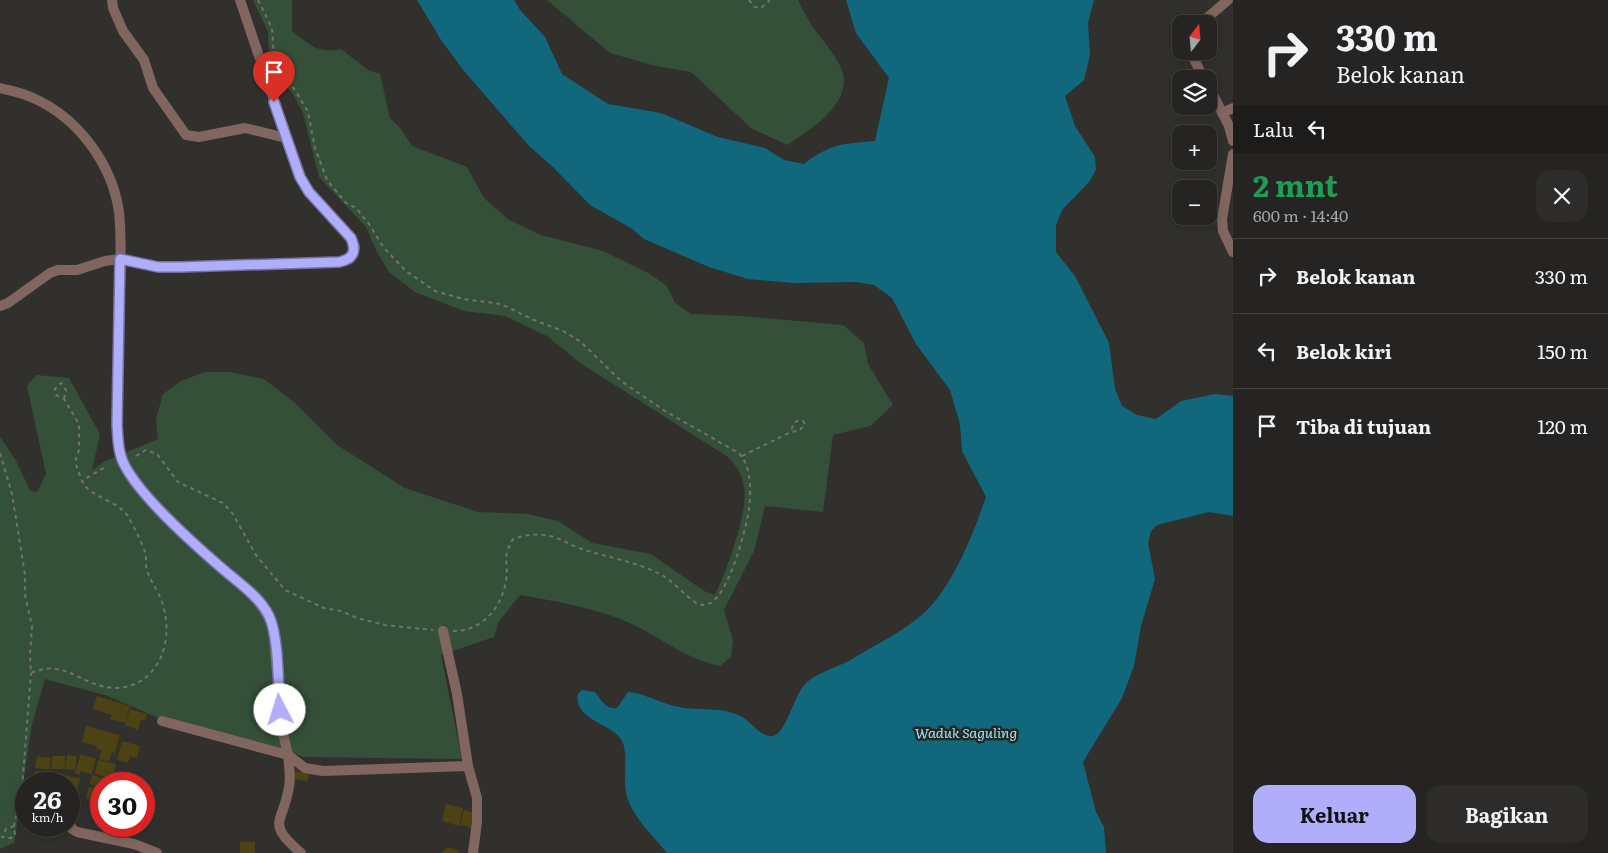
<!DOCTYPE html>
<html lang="id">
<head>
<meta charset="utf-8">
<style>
  body { margin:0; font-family:Literata,serif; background:#2d2c2a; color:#f1f3f6; height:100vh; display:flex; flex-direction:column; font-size:19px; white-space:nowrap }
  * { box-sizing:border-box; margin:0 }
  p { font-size:16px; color:#a3a4a5 }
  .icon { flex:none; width:28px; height:28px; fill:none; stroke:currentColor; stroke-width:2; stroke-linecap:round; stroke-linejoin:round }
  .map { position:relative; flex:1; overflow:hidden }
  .side { display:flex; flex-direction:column; background:#252422; width:375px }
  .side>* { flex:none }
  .banner { background:#252422; color:#f1f3f6; overflow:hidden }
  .needle { width:32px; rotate:16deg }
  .fabs { position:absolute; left:1172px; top:15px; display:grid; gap:10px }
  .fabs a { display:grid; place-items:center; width:45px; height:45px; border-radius:10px; background:#252422; box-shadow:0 2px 8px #0003,0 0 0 1px #424140; font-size:25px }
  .speed { position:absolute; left:15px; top:772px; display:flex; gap:10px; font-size:25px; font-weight:700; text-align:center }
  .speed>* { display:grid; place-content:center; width:65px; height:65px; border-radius:50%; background:#252422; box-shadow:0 2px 8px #0003,0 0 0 1px #424140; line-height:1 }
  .speed small { font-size:12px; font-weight:400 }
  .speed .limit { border:8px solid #d22; background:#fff; color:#111 }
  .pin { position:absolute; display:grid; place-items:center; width:42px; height:42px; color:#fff; margin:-51px -21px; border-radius:50% 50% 50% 0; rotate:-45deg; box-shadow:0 0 5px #0007 }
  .pin .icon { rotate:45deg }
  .me { position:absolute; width:55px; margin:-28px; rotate:355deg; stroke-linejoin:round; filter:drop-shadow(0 0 4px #0008) }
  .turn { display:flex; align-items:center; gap:18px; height:105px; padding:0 20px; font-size:22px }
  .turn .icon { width:65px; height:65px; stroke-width:2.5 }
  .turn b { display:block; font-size:35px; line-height:42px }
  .then { display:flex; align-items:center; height:48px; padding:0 20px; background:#0003; gap:10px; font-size:19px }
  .round { display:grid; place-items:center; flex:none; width:52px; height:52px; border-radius:15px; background:#2d2c2a }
  .head { display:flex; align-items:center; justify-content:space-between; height:85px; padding:0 20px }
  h1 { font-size:30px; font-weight:700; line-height:38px; color:#1e9e55 }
  .cta { display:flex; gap:10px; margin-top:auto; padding:10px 20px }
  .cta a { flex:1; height:58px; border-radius:15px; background:#b0aefa; color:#111; font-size:20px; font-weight:700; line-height:58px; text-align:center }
  .cta a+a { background:#2d2c2a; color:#f1f3f6 }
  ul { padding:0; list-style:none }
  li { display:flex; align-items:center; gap:15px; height:75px; padding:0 20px; border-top:1px solid #424140 }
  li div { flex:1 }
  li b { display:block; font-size:19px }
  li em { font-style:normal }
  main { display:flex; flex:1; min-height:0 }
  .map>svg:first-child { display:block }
</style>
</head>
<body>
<main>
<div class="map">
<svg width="1233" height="853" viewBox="0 0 1233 853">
  <rect width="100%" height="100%" fill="#31302d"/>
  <g fill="#355038">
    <path d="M253,0H292V31C310,45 318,54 341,49L368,70L380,74L390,118L401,129L412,146L467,167L484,198L509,220L541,235L603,251L650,274L667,286L675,303L691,314L743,316L843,325L864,343L868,364L893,405L870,426L833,435L823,512L765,506L754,551L724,610L733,640L731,657L720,666C685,658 666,641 634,625C598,608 559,602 520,595L499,621L494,637L441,655L462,759L303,757L286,749L156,717L108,696L45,679L32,724L14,843L0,849V437L15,459L30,490L37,492L46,474L27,386L36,375L69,378L100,434L92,470L105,461L158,439L156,419L163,394L181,381L205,372H229L264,379L295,403L337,445L405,488L478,512L528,514L558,521L592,543L651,554L704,591L715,595C726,573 749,510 744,487C742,474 737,466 728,457L580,363L547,336L505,316L464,311L415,292L389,272L376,250L366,227L319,177L303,113L293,94L276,73L269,55L268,32Z"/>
    <path d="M547,0H798C802,8 806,16 811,24C820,38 844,63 844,80C844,110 808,131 787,145L751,128L691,72L656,66L610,53Z"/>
  </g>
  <path fill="#11687c" d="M417,0H514L520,10L545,37L562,74L608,104L661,113L718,137L765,148L784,160L804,164C831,143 843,144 875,141L889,78L856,33L846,0H1094L1088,23L1090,55L1084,80L1065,96L1075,126L1095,157L1096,170L1089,182L1062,210L1056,225V252L1075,276L1109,343L1115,389L1122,406L1137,415L1156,419L1181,401L1215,394L1233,396V516L1209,512L1157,525L1151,531L1148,543L1155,579L1141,626L1134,666L1122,698L1083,762L1096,812L1104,827L1106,853H667C654,837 635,819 628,800C621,782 630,753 621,739C610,723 573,719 578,694L582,690L595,692C601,700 606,710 617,708L628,692C645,693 661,704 679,707C700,711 721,706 742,717C750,721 763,739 773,736C787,733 794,693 807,682C820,671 839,667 854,658C877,644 904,631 924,613C952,588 974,532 986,497L962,451L960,424L950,390L916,344L892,298L874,285L856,282L794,283L748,279L709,267L644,239L631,228L590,205L554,168L529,146L464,71L441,40Z"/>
  <g fill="#4c4213">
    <path d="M97,696L130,706L125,723L110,719L112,715L93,709Z"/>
    <path d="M130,709L147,714L145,721L141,720L138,730L125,725Z"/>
    <path d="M86,726L120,735L115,753L112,752L109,761L99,759L102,750L96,749L97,746L82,742Z"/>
    <path d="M122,741L140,746L137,758L130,756L128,763L117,760Z"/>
    <path d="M81,754L96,759L92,774L81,771L80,774L75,773Z"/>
    <path d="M67,755L77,756L75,770L65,769Z"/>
    <path d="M37,756L51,758L49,770L35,768Z"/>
    <path d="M52,756H65V769H51Z"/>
    <path d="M98,760L116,764L111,784H106L107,777L95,774Z"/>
    <path d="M35,771L52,773L51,784H34Z"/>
    <path d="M294,771L309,773L308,781L293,779Z"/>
    <path d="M55,772L64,774L62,784H53Z"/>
    <path d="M65,775L80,779L76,795L69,793V784H63Z"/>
    <path d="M92,775L106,779L101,787L90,784Z"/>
    <path d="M89,787L101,790V802L86,798Z"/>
    <path d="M69,795L77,797L72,816L69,815Z"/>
    <path d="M446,804L463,808L459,826L442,821Z"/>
    <path d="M464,810L475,813L472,828L460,825Z"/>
    <rect x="240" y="842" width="15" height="11"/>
    <path d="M447,847L459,850L458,853H442Z"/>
  </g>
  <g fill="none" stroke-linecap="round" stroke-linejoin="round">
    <g stroke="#72716f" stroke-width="2" stroke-dasharray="4 4" stroke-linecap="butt">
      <path d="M258,0L272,28L274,58L278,68L295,90L308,112L315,148L327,180L346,203L356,208L369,224L384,248L406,271L435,291L463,299L501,304L534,320L563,331L581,342L621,381L665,411L737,452C752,463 751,493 749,509C746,529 727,605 704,605C693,606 676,583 665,577C640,562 609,558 582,549C571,546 561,538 550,536C537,533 526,535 513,539C501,559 509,561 506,580C502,608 482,631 453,631"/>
      <path d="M749,0L755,7L761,8L770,0"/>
      <path d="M64,399L66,390L61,383L55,389L56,395L64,399L79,424V450L75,462L82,481"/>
      <path d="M0,453L12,494L25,575V595L32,626L30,655L31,673C65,657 84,689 117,688C158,686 173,643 164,609C161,595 152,584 147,571C145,565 147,558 145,552C142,542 134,528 129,518C119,500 91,499 82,481L105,467"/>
      <path d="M136,456L146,450L157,454L178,482L223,503L233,514L256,555L285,590L324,608L341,611L357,618L385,625L433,630"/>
      <path d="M742,456L791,432L799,431L805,424L803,421H797L793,424L791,432"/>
      <path d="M14,826L6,829L2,837L11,838L15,835L14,826L22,789L31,673"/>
    </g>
    <g stroke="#80665e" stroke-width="10">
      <path d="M112,0L113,8L123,31L144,60L153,88L186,135L199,137L245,128L286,138"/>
      <path d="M1200,24L1228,0"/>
      <path d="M1194,51V59L1204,79"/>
      <path d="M1209,87L1229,126L1233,141"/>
      <path d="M0,88C11,91 23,93 33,98C77,117 112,163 119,212C122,238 120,265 120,292C119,336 117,380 117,425C118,438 118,454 125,466C143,498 193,544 222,568C243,586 264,602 273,628L282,729L288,755L305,768L323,771L468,766"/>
      <path d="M1222,113L1233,108"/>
      <path d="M1233,154L1222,219L1223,231L1233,252"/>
      <path d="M0,306L8,303L50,273L58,270H77L105,261L120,259L158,267H179L339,262L350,259L355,247L351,238L309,192L300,177L240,0"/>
      <path d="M443,631L457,694L468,766L477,798V822L473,853"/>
      <path d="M162,721L288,755C289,766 291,777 289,787C283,824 265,822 301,853"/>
      <path d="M70,823L72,829L77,832L134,844L157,853"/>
    </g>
  </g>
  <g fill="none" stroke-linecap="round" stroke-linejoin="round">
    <defs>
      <path id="route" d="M274,102L300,177L309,192L351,238C357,252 353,259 339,262L180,267H158L120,259L117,425C118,438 118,454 125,466C142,498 196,546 224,570C239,583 260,597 269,616C279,637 278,685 280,710"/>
    </defs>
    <use href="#route" stroke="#7271a2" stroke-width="12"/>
    <use href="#route" stroke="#b0aefa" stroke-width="9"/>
  </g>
  <g text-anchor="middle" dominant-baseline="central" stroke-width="5" stroke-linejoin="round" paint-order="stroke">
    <g font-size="14" font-style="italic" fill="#91e6ff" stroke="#272623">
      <text x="966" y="732">Waduk Saguling</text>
    </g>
  </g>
</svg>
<div class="fabs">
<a><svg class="needle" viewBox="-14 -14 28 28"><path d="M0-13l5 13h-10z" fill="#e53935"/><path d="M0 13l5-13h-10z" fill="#a3a4a5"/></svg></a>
<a><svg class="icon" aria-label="layers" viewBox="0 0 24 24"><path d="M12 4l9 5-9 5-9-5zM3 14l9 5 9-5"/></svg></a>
<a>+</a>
<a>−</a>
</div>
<div class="speed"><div>26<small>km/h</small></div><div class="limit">30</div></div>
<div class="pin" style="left:274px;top:102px;background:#d93025"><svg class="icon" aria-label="arrive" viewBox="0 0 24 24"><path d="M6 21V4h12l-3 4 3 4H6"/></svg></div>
<svg class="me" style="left:280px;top:710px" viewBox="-20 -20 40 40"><circle r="19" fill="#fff"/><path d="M0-13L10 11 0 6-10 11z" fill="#b0aefa"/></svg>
</div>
<section class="side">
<div class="banner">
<div class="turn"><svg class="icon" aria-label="right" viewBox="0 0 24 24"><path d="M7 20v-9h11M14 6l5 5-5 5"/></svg><div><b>330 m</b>Belok kanan</div></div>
<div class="then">Lalu<svg class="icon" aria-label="left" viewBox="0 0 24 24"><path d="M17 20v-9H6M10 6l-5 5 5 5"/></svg></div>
</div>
<div class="head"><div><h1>2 mnt</h1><p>600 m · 14:40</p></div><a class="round"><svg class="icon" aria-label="close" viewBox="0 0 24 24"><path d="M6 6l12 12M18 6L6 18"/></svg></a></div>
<ul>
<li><svg class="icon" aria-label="right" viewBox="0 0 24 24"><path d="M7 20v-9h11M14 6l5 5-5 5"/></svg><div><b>Belok kanan</b></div><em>330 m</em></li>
<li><svg class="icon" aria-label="left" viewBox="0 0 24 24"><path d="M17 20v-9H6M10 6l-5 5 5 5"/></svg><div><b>Belok kiri</b></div><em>150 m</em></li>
<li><svg class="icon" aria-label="arrive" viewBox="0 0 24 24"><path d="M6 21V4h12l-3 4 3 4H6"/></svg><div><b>Tiba di tujuan</b></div><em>120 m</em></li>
</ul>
<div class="cta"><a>Keluar</a><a>Bagikan</a></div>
</section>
</main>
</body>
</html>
